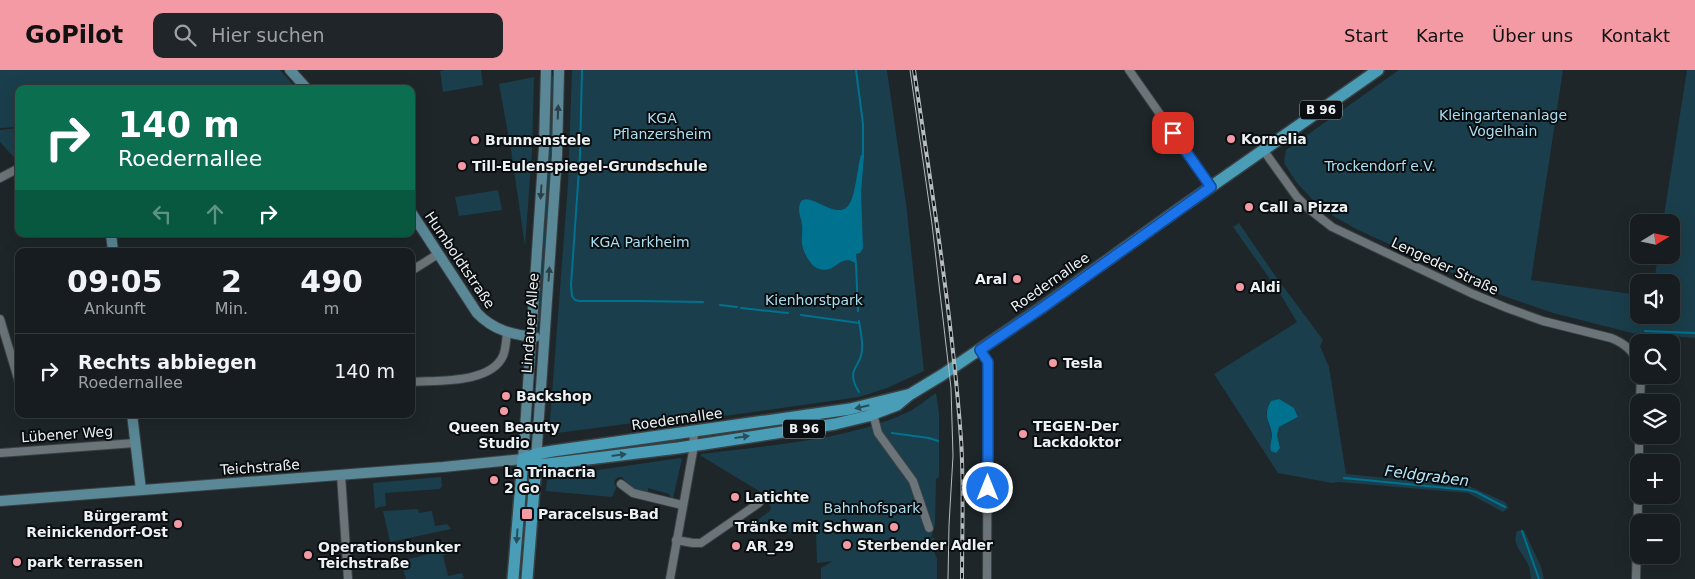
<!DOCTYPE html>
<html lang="de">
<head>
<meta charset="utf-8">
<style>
  body { margin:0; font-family:"DejaVu Sans",sans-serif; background:#1f2528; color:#f1f3f6; height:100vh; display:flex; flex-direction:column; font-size:19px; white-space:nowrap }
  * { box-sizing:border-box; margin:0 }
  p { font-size:16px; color:#9ea1a4 }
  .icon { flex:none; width:28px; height:28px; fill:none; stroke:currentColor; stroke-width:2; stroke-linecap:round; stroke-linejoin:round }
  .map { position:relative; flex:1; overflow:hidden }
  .drawer { position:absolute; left:15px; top:178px; width:400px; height:170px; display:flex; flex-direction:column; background:#161c1f; border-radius:10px; box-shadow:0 5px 20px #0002,0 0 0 1px #353a3d }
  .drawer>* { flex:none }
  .banner { position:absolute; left:15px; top:15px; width:400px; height:152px; border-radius:10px; box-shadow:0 5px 20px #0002,0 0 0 1px #353a3d; background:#0b6e4f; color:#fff; overflow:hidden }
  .needle { width:32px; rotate:80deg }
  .fabs { position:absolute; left:1630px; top:144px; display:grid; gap:10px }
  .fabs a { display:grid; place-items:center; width:50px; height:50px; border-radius:10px; background:#161c1f; box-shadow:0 5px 20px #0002,0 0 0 1px #353a3d; font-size:25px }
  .pin { position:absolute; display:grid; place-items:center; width:42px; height:42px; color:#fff; margin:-21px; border-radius:10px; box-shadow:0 2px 8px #0006 }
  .me { position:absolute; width:55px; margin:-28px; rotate:0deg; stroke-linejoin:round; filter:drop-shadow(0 0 4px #0008) }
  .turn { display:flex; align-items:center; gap:18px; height:105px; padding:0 20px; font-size:22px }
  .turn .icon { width:65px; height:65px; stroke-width:2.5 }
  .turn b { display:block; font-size:35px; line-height:42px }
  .lanes { display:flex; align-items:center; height:48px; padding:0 20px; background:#0003; justify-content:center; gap:25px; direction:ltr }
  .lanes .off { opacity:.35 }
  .eta { display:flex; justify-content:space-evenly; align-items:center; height:85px; text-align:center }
  .eta b { font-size:30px; font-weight:700; line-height:35px }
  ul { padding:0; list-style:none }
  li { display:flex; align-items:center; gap:15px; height:75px; padding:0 20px; border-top:1px solid #353a3d }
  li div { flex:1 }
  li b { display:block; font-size:19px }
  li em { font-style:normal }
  header { display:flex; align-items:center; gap:30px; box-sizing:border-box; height:70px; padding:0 25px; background:#f49aa4; color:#111 }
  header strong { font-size:24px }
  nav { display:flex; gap:28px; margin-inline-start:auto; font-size:18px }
  .search { width:350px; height:45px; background:#1f2528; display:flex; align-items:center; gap:12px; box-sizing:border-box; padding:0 18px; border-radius:10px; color:#9ea1a4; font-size:19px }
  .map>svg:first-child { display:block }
</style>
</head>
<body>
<header>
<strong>GoPilot</strong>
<div class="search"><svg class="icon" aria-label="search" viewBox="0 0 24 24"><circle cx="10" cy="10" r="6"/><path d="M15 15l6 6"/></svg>Hier suchen</div>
<nav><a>Start</a><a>Karte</a><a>Über uns</a><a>Kontakt</a></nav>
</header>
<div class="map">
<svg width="1695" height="509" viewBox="0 0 1695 509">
  <rect width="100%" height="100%" fill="#1e2629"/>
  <g fill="#1a3e4b" fill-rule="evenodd">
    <path d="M0,0H280L297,19H19V57L0,58Z"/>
    <path d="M445,0H481L483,15L443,22L440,1Z"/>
    <path d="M572,0H887L906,133L924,301L887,318L859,327L710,348L688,346L549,364L568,114Z"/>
    <path d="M1399,0H1563L1531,210L1639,225V245H1671V212H1654L1658,185H1671V152H1663L1687,0H1695V268L1632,263L1553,243L1501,225L1358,160L1335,147L1313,130L1296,112L1284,93L1286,80Z"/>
    <path d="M549,6H556V41L542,252H535Z"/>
    <path d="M534,7L532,82L525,176L511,80L499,14Z"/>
    <path d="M19,58V91L18,92L0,72V60Z"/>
    <path d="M498,120L502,140L459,146L455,127Z"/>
    <path d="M1239,153L1274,204L1323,270L1320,276L1329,297L1346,404L1469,416L1505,432L1509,438L1503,442L1468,423L1338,412L1332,413L1278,403L1214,304L1297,252L1279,222L1233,157ZM1271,331L1294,338L1298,347L1279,357L1277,365L1280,378L1270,377L1272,366L1266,343Z"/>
    <path d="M936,323L939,343V407L936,409L935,455L931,468H934L933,479L937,489V509H821V498L833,491L817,493L816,463L742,461L770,441L771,437L759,421L701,386V384C768,375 846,371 908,342C918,337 927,329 936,323Z"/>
    <path d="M681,367L680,372L550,390V386Z"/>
    <path d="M680,388L682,389L673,428H671L669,424L648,418V424L634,420L622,407H618L614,411L616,418L612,427L546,421L547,410L567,407L571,404Z"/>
    <path d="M441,407L442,416L440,419L385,423L386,436L379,437L375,439L373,413Z"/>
    <path d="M418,439L419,443L432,441L435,456L447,454L451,459L390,472L383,441Z"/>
    <path d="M1524,460L1541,497L1544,509H1531C1530,505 1530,501 1529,497C1524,482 1511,478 1517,461Z"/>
    <path d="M444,480L446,485H443L448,506L462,503L464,508L460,509H406L403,499L409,489Z"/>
  </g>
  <g fill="#00728f">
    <path d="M861,85H864L861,123L863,178L860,183L856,184L857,194C854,193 852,190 847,190C836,191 831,206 815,197C809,193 803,181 802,174C801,168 803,161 802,155C802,150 799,145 799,140C800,111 833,151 847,137C856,129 857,97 861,85Z"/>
    <path d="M1279,329L1294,338L1298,347L1279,357L1277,365L1280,378L1276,383L1271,381C1269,375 1272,371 1272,365C1270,350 1262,347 1271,331Z"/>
  </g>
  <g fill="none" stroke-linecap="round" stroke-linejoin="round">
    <g stroke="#00728f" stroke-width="2">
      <path d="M582,0L580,85L571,215L572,226L575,230L579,231H636L703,232"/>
      <path d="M856,0L863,54V87"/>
      <path d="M856,194L858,241"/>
      <path d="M720,235L737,237"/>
      <path d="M741,238L788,243"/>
      <path d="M801,245L859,253"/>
      <path d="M1645,261L1695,263"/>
      <path d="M859,322C844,298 862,298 862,279C863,270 860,260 859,251"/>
      <path d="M892,363L929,368L938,371"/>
      <path d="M1344,408L1468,420L1476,422L1505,437"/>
      <path d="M1522,461L1539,509"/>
    </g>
    <defs>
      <g id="street">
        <path d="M1129,0L1211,117"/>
        <path d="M1264,81L1297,127L1309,139L1332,157L1473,224L1507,238L1543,251L1611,268C1624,273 1632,280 1639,293"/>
        <path d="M0,108L19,98"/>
        <path d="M411,201L438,184"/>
        <path d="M0,249L19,312"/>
        <path d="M980,279L988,292L987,509"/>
        <path d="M411,312C437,310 490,314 503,286C506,279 506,270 507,263"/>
        <path d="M1640,332L1641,305"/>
        <path d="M873,344L878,363L913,411L929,458"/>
        <path d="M0,383L135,373"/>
        <path d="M1639,392V365"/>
        <path d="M341,405L348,509"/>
        <path d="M621,414L633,423L682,435"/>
        <path d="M676,470L693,473H701L759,433"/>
        <path d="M670,509L693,381L694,361"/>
        <path d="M1636,509L1639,395"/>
      </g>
      <g id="secondary">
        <path d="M290,0L307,19"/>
        <path d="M411,142L477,243C493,260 513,265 535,267"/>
        <path d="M111,164L113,181"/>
        <path d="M132,344L141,420"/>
        <path d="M536,390L557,85L559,0"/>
        <path d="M0,431L443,397L523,389L544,77L546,0"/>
      </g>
      <g id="primary">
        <path d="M523,389L536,394H547L678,378L835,354L868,346L897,335L909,325L942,305L1041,238L1179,139L1378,0"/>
        <path d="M523,389L536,384L553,381L850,339L907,325"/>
        <path d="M513,509L523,389"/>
        <path d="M527,509L536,394"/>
      </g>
    </defs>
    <use href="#street" stroke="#3a4144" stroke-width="10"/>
    <use href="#secondary" stroke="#3a4144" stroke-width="12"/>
    <use href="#primary" stroke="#3a4144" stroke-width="14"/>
    <use href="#street" stroke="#6b7478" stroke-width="8"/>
    <use href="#secondary" stroke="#5a8897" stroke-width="10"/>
    <use href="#primary" stroke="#499db6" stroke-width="11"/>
    <path stroke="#b5bbbe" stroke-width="1" d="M910,0L932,154L951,318L953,386L949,455L948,509"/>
    <defs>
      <path id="rail" d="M914,0C932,122 952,245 961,369C964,415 962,462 962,509"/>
    </defs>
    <use href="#rail" stroke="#b5bbbe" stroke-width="4"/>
    <use href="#rail" stroke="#0b0e10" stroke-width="2" stroke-dasharray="5.5" stroke-linecap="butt"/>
  </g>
  <defs><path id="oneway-solid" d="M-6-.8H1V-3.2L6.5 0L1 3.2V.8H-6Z" transform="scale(1.25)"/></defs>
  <g fill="#2b3f46">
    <use href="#oneway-solid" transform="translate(558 42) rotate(-88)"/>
    <use href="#oneway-solid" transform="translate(541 122) rotate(94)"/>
    <use href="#oneway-solid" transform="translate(549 204) rotate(-86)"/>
  </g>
  <g fill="#274e5b">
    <use href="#oneway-solid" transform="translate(862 337) rotate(167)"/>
    <use href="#oneway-solid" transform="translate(742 367) rotate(-8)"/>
    <use href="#oneway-solid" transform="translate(619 385) rotate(-7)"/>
    <use href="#oneway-solid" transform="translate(517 466) rotate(94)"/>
  </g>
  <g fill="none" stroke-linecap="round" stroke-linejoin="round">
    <defs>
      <path id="route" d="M988,418V292L980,280L1042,238L1211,117L1173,63"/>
    </defs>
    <use href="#route" stroke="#114b97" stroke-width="12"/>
    <use href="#route" stroke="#1a73e8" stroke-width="9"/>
  </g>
  <g fill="#f49aa4" stroke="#0b0e10" stroke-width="2">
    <circle cx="1231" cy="69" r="5"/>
    <circle cx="475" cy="70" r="5"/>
    <circle cx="462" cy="96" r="5"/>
    <circle cx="1249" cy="137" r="5"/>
    <circle cx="1017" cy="209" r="5"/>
    <circle cx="1240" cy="217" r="5"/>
    <circle cx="1053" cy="293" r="5"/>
    <circle cx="506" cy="326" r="5"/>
    <circle cx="504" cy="341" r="5"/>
    <circle cx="1023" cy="364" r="5"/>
    <circle cx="494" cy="410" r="5"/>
    <circle cx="735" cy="427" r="5"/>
    <rect x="521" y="438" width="12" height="12" rx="2.5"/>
    <circle cx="178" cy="454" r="5"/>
    <circle cx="894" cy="457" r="5"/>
    <circle cx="847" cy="475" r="5"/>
    <circle cx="736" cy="476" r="5"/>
    <circle cx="308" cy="485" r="5"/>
    <circle cx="17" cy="492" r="5"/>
  </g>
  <g text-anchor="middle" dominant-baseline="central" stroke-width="4" stroke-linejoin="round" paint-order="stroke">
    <g fill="#0b0e10" stroke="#a8aeb0" stroke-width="1">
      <rect x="1300" y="30.5" width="42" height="19" rx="4"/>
      <rect x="783" y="349.5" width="42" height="19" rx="4"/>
    </g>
    <g font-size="12" font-weight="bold" fill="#ecf2f4">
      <text x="1321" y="40">B 96</text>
      <text x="804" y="359">B 96</text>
    </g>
    <g font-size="14" fill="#abdff2" stroke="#0b0e10">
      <text x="1503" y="45">Kleingartenanlage<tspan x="1503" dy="16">Vogelhain</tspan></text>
      <text x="662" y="48">KGA<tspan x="662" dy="16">Pflanzersheim</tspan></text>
      <text x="1380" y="96">Trockendorf e.V.</text>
      <text x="640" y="172">KGA Parkheim</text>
      <text x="814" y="230">Kienhorstpark</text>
      <text x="872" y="438">Bahnhofspark</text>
    </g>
    <g font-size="14" font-weight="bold" fill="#ecf2f4" stroke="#0b0e10" text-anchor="start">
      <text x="1241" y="69">Kornelia</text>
      <text x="485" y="70">Brunnenstele</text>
      <text x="472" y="96">Till-Eulenspiegel-Grundschule</text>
      <text x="1259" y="137">Call a Pizza</text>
      <text x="1007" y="209" text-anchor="end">Aral</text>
      <text x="1250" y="217">Aldi</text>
      <text x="1063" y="293">Tesla</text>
      <text x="516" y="326">Backshop</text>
      <text x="1033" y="356">TEGEN-Der<tspan x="1033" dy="16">Lackdoktor</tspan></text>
      <text x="504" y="357" text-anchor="middle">Queen Beauty<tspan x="504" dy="16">Studio</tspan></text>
      <text x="504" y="402">La Trinacria<tspan x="504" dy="16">2 Go</tspan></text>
      <text x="745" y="427">Latichte</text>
      <text x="538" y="444">Paracelsus-Bad</text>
      <text x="168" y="446" text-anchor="end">Bürgeramt<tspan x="168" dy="16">Reinickendorf-Ost</tspan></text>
      <text x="884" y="457" text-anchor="end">Tränke mit Schwan</text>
      <text x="857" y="475">Sterbender Adler</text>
      <text x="746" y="476">AR_29</text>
      <text x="318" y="477">Operationsbunker<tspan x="318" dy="16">Teichstraße</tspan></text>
      <text x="27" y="492">park terrassen</text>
    </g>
    <g font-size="14" fill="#ecf2f4" stroke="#0b0e10">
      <text transform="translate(460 190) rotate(56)">Humboldtstraße</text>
      <text transform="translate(1445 196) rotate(25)">Lengeder Straße</text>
      <text transform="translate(1050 212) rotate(-35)">Roedernallee</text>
      <text transform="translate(530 253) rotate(-86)">Lindauer Allee</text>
      <text transform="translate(677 349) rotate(-8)">Roedernallee</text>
      <text transform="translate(67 364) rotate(-4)">Lübener Weg</text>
      <text transform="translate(260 397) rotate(-4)">Teichstraße</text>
    </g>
    <g font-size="15" font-style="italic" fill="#b4e8fc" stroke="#0b0e10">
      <text transform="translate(1427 406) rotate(7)">Feldgraben</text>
    </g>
  </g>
</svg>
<div class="fabs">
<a><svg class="needle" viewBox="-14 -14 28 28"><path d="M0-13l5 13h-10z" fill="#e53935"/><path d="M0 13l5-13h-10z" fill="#9ea1a4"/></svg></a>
<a><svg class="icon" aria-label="sound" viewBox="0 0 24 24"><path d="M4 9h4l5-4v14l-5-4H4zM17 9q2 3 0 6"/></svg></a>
<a><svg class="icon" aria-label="search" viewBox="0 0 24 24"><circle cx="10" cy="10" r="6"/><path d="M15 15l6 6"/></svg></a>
<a><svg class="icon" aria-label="layers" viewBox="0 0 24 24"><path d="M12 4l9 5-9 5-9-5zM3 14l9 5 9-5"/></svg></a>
<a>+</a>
<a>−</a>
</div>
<div class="pin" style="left:1173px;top:63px;background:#d93025"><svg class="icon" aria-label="arrive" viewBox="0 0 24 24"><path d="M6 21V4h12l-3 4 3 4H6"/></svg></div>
<svg class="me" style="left:988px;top:418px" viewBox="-20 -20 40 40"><circle r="17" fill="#1a73e8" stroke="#fff" stroke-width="3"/><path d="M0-11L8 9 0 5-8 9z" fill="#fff"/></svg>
<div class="banner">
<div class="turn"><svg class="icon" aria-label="right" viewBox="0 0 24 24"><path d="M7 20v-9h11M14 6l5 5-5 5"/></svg><div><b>140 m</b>Roedernallee</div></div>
<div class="lanes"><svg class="icon off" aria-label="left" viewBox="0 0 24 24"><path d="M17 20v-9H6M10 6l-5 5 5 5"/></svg><svg class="icon off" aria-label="ahead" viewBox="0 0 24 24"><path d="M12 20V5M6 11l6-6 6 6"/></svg><svg class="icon" aria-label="right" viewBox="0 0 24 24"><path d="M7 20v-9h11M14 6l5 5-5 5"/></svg></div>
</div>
<section class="drawer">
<div class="eta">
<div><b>09:05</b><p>Ankunft</p></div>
<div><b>2</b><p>Min.</p></div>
<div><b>490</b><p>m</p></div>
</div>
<ul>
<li><svg class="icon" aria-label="right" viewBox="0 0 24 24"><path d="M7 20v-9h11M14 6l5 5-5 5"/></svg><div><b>Rechts abbiegen</b><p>Roedernallee</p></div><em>140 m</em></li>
</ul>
</section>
</div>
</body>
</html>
